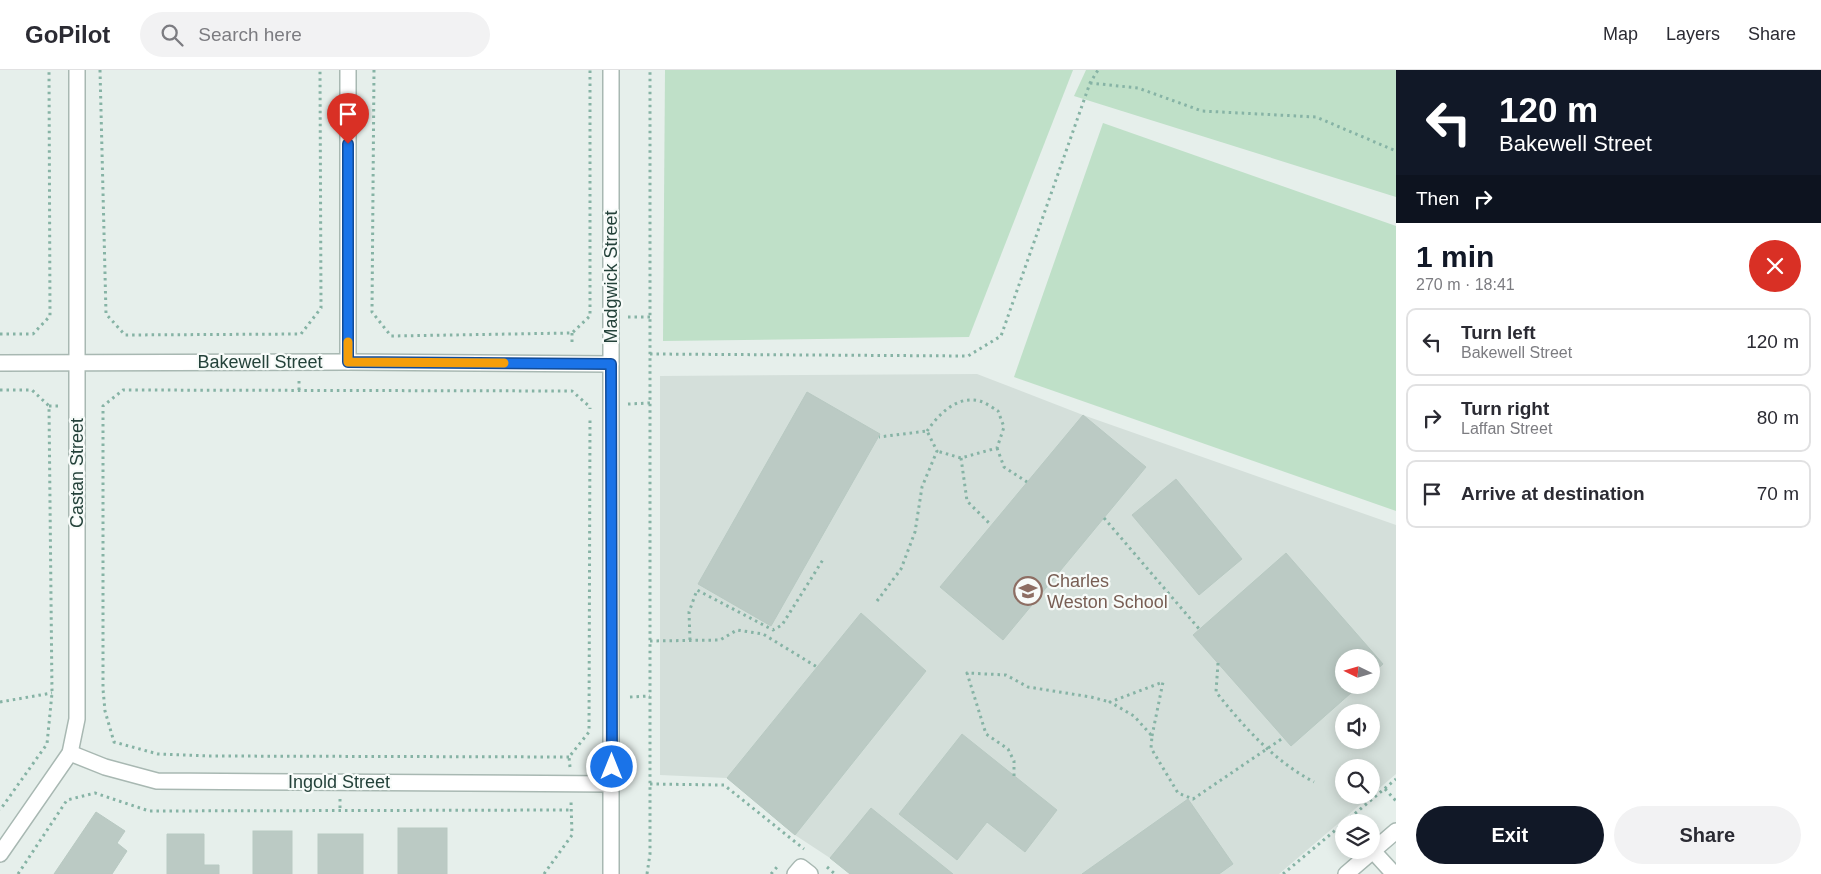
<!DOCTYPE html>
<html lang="en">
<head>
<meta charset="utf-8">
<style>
  body { margin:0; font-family:Helvetica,sans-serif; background:#f2f2f3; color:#2b2b33; height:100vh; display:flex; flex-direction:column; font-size:19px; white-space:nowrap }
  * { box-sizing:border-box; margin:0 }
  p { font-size:16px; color:#7c7c81 }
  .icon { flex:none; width:28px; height:28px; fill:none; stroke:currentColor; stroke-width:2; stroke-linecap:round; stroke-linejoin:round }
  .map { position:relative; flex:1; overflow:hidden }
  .sheet { display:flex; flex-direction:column; background:#fff; width:425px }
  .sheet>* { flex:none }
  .banner { background:#111827; color:#fff; overflow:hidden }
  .needle { width:32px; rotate:275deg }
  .controls { position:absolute; left:1335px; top:579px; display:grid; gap:10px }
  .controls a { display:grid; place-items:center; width:45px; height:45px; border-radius:50%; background:#fff; box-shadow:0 2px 12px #0003; font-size:25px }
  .pin { position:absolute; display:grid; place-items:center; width:42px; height:42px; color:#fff; margin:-51px -21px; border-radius:50% 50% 50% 0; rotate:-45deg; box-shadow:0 0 5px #0007 }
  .pin .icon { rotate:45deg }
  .me { position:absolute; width:55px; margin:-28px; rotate:0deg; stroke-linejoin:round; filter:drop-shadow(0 0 4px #0008) }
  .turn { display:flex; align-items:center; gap:18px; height:105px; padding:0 20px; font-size:22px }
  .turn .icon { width:65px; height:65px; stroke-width:2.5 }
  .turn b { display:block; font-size:35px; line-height:42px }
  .then { display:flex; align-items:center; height:48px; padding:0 20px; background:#0003; gap:10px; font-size:19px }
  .round { display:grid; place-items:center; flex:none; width:52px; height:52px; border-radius:26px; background:#f2f2f3 }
  .headline { display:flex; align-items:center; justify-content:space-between; height:85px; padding:0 20px }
  h1 { font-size:30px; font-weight:700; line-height:38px; color:#111827 }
  .action { display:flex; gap:10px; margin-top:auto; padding:10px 20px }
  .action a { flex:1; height:58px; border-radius:30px; background:#111827; color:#fff; font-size:20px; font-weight:700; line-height:58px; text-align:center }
  .action a+a { background:#f2f2f3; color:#2b2b33 }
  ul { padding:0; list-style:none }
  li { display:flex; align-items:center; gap:15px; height:68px; margin:0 10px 8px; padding:0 10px; border:2px solid #e1e1e2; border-radius:10px }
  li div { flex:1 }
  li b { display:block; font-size:19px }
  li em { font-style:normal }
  header { display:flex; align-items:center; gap:30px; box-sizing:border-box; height:70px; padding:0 25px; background:#fff; border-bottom:1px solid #e1e1e2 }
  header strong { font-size:24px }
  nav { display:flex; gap:28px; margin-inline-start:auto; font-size:18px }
  .search { width:350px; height:45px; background:#f2f2f3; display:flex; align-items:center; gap:12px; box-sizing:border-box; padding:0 18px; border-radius:28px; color:#7c7c81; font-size:19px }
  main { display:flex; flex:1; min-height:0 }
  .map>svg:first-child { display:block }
</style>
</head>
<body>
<header>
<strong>GoPilot</strong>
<div class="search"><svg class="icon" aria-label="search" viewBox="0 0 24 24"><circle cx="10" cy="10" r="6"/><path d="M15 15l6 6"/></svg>Search here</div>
<nav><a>Map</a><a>Layers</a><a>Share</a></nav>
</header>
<main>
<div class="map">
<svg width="1396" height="804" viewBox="0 0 1396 804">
  <rect width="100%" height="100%" fill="#e6efeb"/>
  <path fill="#d4dfda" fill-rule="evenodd" d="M977,304L1083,345L1396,455V704L1279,804H850L830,788L795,765L727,708L660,705V306ZM1344,588H1371V615H1344ZM1344,642H1371V670H1344ZM1344,698H1371V725H1344Z"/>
  <g fill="#bfe0c8">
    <path d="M665,0H1073L969,267L663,271Z"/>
    <path d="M1086,0H1396V127L1074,26Z"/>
    <path d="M1103,53L1396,156V441L1014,307Z"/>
  </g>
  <g fill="#bbcac4" stroke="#b8c9c2">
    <path d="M807,322L880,364L771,556L698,514Z"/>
    <path d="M1083,345L1146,397L1003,570L940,517Z"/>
    <path d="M1176,409L1242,489L1199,525L1132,445Z"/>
    <path d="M1286,483L1383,594L1371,605V588H1344V615H1360L1291,676L1193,565Z"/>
    <path d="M861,543L926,601L795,765L727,708Z"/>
    <path d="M962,664L1057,740L1025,782L987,752L957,790L899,744Z"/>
    <path d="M1188,729L1233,794L1219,804H1082Z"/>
    <path d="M871,738L953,804H850L830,788Z"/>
    <path d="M96,742L125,761L117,773L127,781L112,804H54Z"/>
    <rect x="398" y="758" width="49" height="46"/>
    <rect x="253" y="761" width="39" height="43"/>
    <path d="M167,764H204V795H219V804H167Z"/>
    <rect x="318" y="764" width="45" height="40"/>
  </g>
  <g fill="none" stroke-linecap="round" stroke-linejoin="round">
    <defs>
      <g id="minor">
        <path d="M611,0V804"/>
        <path d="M348,292V0"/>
        <path d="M0,293L348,292L611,294"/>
        <path d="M70,683L105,697L157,711L612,714"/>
        <path d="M1373,781L1394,804"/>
        <path d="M0,784L70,683L77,649V0"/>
        <path d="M795,804L801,797L810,804"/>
        <path d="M1346,804L1396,761"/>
      </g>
    </defs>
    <use href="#minor" stroke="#a8b8b2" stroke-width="18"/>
    <g stroke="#86b3a5" stroke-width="3" stroke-dasharray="2.5 4" stroke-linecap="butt">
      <path d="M100,0L106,244L125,265L301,264L321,238L320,0"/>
      <path d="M374,0L372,242L391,266L572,263L590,246V0"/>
      <path d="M1090,13L1138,18L1202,41L1316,47L1396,81"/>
      <path d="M628,247H650"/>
      <path d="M572,263V275"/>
      <path d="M0,264H33L50,246L49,0"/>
      <path d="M650,284L968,286L1001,266L1090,13L1098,0"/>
      <path d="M0,320H32L49,336L52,623L47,674L0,740"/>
      <path d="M299,320V309"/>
      <path d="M628,334L650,333"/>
      <path d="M49,336H61"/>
      <path d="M927,361C939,344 957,325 980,331C986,333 993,338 998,341L1004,357L997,378L961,388L937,381"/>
      <path d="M997,378L1004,397L1027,412"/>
      <path d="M961,388L967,431L991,455"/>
      <path d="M1104,448L1200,560"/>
      <path d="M877,531L901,499L915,462L922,417L937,381L927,361L879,367"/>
      <path d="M690,570L689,542L697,520L773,560L782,555L824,488"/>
      <path d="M650,571L720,570L737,560L763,564L817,597"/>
      <path d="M1218,593L1216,622C1244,657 1274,691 1314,712"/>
      <path d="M630,627L650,626"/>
      <path d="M0,632L52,623"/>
      <path d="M1152,666L1163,612L1110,632L1134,646L1152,666L1151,678L1178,723L1193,729L1283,668"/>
      <path d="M569,687L211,686L158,684L114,672L105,641L103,619V336L123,320L572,321L590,337V339"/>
      <path d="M570,697L569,687L589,662L590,350"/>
      <path d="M1014,706V691L1008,679L986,664L967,603L1006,605L1028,617L1091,627L1110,632"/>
      <path d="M650,714L724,715L804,779"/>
      <path d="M1385,719L1396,731"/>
      <path d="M340,729V741"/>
      <path d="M1345,752L1396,709"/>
      <path d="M827,797L835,804"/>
      <path d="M18,804L67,730L95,723L149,741L571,740"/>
      <path d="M544,804L572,765L571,731"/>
      <path d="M647,804L650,784V0"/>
      <path d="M771,804L777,797"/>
      <path d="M1283,804L1344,753"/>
    </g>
    <use href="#minor" stroke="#fff" stroke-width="15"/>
  </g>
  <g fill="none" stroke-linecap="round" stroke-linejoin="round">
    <defs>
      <path id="route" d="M348,74V292L611,294L612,697"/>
    </defs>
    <use href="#route" stroke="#114b97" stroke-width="12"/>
    <use href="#route" stroke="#1a73e8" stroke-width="9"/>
    <path stroke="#f59e0b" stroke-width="9" d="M348,272V292L504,293"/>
  </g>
  <defs>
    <symbol id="school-ring" viewBox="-11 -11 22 22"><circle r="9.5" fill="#f7fbf9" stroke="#8d6e63" stroke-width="1.5"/><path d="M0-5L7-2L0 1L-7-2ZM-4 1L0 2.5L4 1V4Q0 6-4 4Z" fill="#8d6e63"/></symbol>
  </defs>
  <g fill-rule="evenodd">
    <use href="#school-ring" x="1012" y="505" width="32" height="32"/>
  </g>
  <g text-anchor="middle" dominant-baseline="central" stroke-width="4.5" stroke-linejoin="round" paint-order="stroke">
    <g font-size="18" fill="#24423a" stroke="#f7fbf9">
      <text transform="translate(611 207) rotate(-90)">Madgwick Street</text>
      <text x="260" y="292">Bakewell Street</text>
      <text transform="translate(77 403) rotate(-90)">Castan Street</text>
      <text x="339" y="712">Ingold Street</text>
    </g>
    <g font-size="18" fill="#785e54" stroke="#f7fbf9" text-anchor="start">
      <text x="1047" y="511">Charles<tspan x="1047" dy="21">Weston School</tspan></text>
    </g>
  </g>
</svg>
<div class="controls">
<a><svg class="needle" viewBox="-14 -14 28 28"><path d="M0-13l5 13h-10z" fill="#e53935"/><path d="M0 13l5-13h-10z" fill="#7c7c81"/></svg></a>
<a><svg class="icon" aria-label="sound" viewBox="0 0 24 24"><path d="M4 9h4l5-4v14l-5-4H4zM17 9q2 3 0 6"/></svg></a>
<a><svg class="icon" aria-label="search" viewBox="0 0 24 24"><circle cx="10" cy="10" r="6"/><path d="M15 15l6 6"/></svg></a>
<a><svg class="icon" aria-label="layers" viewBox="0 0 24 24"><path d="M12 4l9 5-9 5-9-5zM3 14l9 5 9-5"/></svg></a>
</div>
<div class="pin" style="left:348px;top:74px;background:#d93025"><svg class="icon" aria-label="arrive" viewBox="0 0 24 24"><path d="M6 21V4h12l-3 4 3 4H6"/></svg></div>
<svg class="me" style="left:612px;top:697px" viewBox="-20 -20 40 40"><circle r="17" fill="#1a73e8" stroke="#fff" stroke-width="3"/><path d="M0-11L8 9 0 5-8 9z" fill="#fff"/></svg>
</div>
<section class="sheet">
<div class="banner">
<div class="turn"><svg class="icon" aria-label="left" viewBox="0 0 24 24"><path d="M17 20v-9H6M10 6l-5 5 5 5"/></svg><div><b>120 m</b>Bakewell Street</div></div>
<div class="then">Then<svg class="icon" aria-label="right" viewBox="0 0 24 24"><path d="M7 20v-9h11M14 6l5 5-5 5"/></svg></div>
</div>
<div class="headline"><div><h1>1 min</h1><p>270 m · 18:41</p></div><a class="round" style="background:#d93025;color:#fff"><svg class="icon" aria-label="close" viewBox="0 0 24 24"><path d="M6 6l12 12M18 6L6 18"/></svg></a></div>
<ul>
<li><svg class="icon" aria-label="left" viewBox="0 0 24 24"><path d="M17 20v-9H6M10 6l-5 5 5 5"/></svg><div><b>Turn left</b><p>Bakewell Street</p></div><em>120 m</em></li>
<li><svg class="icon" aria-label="right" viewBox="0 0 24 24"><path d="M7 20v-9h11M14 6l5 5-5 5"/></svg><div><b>Turn right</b><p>Laffan Street</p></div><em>80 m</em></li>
<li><svg class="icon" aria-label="arrive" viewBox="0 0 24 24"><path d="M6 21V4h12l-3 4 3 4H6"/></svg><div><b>Arrive at destination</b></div><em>70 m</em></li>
</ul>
<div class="action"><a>Exit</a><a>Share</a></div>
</section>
</main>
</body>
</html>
